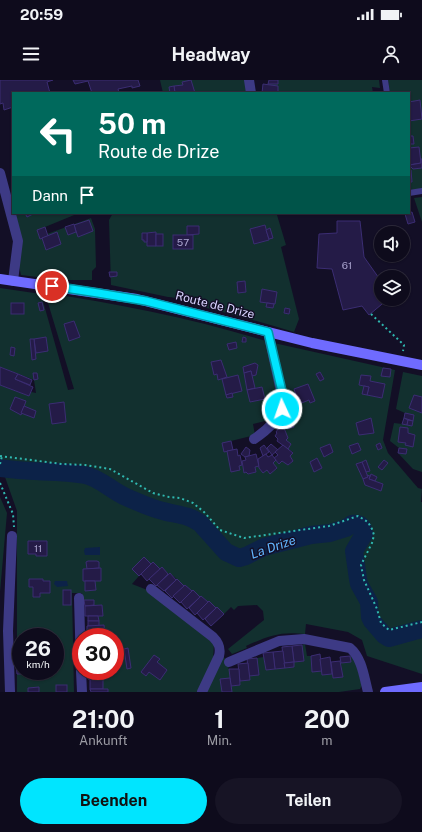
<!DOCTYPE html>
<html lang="de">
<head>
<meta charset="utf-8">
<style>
  body { margin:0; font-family:"Public Sans",sans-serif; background:#171425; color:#f1f3f6; height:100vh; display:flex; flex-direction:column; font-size:15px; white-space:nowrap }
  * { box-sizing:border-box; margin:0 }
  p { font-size:13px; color:#9b9ba3 }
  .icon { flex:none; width:22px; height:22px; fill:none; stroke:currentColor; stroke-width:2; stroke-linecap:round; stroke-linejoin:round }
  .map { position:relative; height:612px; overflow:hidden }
  .side { display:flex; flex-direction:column; background:#0e0b1c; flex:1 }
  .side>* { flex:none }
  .banner { position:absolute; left:12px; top:12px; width:398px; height:122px; border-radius:0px; box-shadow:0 1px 3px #0004,0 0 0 1px #2e2b3b; background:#00695c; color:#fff; overflow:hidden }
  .controls { position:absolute; left:374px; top:146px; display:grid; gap:8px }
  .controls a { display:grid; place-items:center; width:36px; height:36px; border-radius:50%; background:#0e0b1c; box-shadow:0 1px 3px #0004,0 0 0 1px #2e2b3b; font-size:20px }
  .speed { position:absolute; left:12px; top:548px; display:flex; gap:8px; font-size:20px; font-weight:700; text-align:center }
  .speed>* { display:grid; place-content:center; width:52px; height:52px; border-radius:50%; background:#0e0b1c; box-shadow:0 1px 3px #0004,0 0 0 1px #2e2b3b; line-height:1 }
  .speed small { font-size:10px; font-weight:400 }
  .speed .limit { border:6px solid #d22; background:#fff; color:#111 }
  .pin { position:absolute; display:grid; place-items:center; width:34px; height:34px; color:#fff; margin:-17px; border:2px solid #fff; border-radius:50%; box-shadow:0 1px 4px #0007 }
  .me { position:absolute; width:44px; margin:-22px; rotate:357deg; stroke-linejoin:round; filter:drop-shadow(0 0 3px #0008) }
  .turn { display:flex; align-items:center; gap:14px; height:84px; padding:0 20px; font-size:18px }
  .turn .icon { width:52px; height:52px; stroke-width:2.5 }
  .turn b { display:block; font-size:28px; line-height:34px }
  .then { display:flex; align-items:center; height:38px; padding:0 20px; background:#0003; gap:8px; font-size:15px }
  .eta { display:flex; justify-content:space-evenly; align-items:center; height:68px; text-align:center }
  .eta b { font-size:24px; font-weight:700; line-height:28px }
  .primary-button { display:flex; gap:8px; margin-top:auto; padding:8px 20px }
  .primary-button a { flex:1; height:46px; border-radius:24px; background:#00e5ff; color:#111; font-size:16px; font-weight:700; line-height:46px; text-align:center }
  .primary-button a+a { background:#171425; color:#f1f3f6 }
  .status { display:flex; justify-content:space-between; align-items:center; height:28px; padding:0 20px; background:#0e0b1c; direction:ltr }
  .status svg { height:11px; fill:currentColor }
  header { display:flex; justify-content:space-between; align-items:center; height:52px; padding:0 20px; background:#0e0b1c; font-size:18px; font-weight:700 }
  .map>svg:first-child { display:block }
</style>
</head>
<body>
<div class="status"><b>20:59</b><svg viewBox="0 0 49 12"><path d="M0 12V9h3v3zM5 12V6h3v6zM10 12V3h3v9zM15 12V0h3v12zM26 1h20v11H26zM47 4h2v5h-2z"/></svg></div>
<header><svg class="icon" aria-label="menu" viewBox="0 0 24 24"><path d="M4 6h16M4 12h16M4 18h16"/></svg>Headway<svg class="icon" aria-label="person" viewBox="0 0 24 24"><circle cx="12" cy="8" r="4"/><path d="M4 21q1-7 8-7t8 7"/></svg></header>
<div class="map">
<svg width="422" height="612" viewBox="0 0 422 612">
  <rect width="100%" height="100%" fill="#130f26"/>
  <g fill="#12302f" fill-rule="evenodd">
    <path d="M160,0H246L248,13H163Z"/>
    <path d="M269,0H379L380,8L372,7L373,13H262L263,4L268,5Z"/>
    <path d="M388,0H422V109L409,110V13H390Z"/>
    <path d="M422,117V142L414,118Z"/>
    <path d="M13,133H79L45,147L47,154L91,138L95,149L96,187L92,191V200H62L21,195L19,186Z"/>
    <path d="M113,133H288L277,135L286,165L281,167L299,239L294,252C261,242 228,233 195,225C186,223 178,217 168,217L111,205L109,140Z"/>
    <path d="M0,208L41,214L68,310L74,309L45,213C120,224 194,239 266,261L280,324L269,340L253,344L255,355L231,361L233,370L237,369L238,375H240L244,392H246L249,394L256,392L255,387C261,385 266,389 270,393L277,389L273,383L276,380L279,384L282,381L288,385L293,381L290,376L293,372L288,369L291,364L286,360L288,358L284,348L281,345L285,341L292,339L274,263L395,290L383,360L388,373L418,408L422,409L421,422H422V594L367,576L362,560L348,552L306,544L305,554C280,551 268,556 246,566L247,568L232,574L228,569L264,540L263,531L257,525L238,526L234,530L231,527L224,534L217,527L216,528L201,516L200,517L193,510L192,511L185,505L184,506L170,493L168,494L162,487L160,489L153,482L151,484L144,477L132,489L139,496L132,504L150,511L214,564L213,580L198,612H108V609H103V599L106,598L105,591H115V557H87V546L98,540V536H103L102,525H94V520H84L82,518V513H72L74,612H17V431L5,397H0V305L29,316L31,312L36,313L34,300L0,287ZM21,557H55V591H21Z"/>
    <path d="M403,292L422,296V392L413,389L398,373L399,368L390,361L394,343L402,344L405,333L396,329Z"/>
    <path d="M0,417L7,433L0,512Z"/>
    <path d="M305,564L307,576H311L312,592L322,591V595L332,594L333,598L342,597L341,583L351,582L350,576L354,577L362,605L360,609L339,612H205L223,576C230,584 230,597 231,606L240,605V601L250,600L249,596L257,578L264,577L266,590L294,587V582L304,581L302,565Z"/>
  </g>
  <g fill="#0c2248">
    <path d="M100,467V475H85L84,471L85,468Z"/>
    <path d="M55,501H67L68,506L57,507L54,504Z"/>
  </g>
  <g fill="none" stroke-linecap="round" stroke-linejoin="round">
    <path stroke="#0c2248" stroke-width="18" d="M0,388C29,393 58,390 85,395C100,398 112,411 126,417C138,422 150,428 163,431C177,435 187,434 200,443L226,472L239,478L246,476L264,467L311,455L330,453L346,448L352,444C360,443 363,446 364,454L354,471L358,499L359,504L369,522L370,537L372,541L384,555L389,558L422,549"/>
  </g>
  <g fill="#241b47" stroke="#3b2d73">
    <path d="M0,0H53L47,2L50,13H13V27L4,30L3,23L0,24Z"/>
    <path d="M73,0H138L140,6L132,8V6L118,9L119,13H92L88,1L75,4Z"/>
    <path d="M191,0L195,13H175L174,6L183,5L182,2Z"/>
    <path d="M269,0H278V4H268Z"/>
    <path d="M263,4L278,6V13H262Z"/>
    <path d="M174,6L175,13H170L169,7Z"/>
    <path d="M420,20L422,39L409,41V22Z"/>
    <path d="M409,56H413L414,64H409Z"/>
    <path d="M419,67L421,83L409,85V68Z"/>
    <path d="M421,79H422V88L413,89L410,86V85L421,83Z"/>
    <path d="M409,90H411L412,102H409Z"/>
    <path d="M412,132L415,142L408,144L405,134Z"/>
    <path d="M25,133H35L27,137Z"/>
    <path d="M89,140L93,151L78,157L74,145Z"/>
    <path d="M337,141H360L364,177L381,201V219H388L369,235L362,226L343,230L332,189L317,188L319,154L337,153Z"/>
    <path d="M74,144L76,152L68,155L65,147Z"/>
    <path d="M265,145L269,160L254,164L250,149Z"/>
    <path d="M187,146H199V154L187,155Z"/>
    <path d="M45,147L48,156L40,159L37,150Z"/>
    <path d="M270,148L273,158L269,159L266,150Z"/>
    <path d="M57,152L61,164L46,170L42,158Z"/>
    <path d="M156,152V166H147V153Z"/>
    <path d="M142,153H147V162H144V160H142Z"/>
    <rect x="156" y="154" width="7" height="12"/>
    <rect x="173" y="155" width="20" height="14"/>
    <path d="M109,192H117V196L110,197Z"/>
    <path d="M245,201L246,212L238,213L237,202Z"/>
    <path d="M262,209L277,212L275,224L260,222Z"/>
    <path d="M42,222L44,230L40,231L38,223Z"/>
    <rect x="11" y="223" width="13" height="11"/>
    <path d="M267,223L274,224L273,228L266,227Z"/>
    <path d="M285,228L290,229L289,234L284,233Z"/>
    <path d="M74,241L80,257L69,261L64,244Z"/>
    <path d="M46,257L48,271L36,273L34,259Z"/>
    <path d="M243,257L246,258V262H242Z"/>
    <path d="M30,259H34L36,279L32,280Z"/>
    <path d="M236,262L237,268L229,270L227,264Z"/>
    <path d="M11,267L15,268L14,276L10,275Z"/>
    <path d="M221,280L227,297L218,300L217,294L214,295L211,282Z"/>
    <path d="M255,283L258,285L256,295L252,296L251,291L244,293L243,287Z"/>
    <path d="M0,287L18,294L15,299L33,307L29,316L0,305Z"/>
    <path d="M383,288L391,289L390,297L381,296Z"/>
    <path d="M251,291L255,308L247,310L244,293Z"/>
    <path d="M320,292L324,299L320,301L316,294Z"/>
    <path d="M33,293H37L38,299L34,300Z"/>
    <path d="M18,294L32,300L30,305L15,299Z"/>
    <path d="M238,295L242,311L226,315L222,299Z"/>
    <path d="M361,295L371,296L370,301L385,304L382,318L367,315L369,307L359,305Z"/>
    <path d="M308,304L315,321L310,323L309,320L299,324L294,309Z"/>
    <path d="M364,306L369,307L367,315L362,314Z"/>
    <path d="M262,307L265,319L250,322L247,310Z"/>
    <path d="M232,313L233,317L227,318L226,315Z"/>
    <path d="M414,315L422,317V333L409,328Z"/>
    <path d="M15,317L26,321L21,335L10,329Z"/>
    <path d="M64,322L66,342L52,344L49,324Z"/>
    <path d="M24,326L36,331L34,338L21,333Z"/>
    <path d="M405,333L414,335L413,341L404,338Z"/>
    <path d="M371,338L374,353L359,355L356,343Z"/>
    <path d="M404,338L408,340L407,345L402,344Z"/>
    <path d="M292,339L294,347L287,349L285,341Z"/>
    <path d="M408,340L413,341L412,346L407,345Z"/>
    <path d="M281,345L284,348L288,358L286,360L291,364L288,369L277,361L278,359L275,356L277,353L276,352Z"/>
    <path d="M400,347L408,348V353L415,355L413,367L405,365L406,363L398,362Z"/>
    <path d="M231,361L233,370L224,372L222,363Z"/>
    <path d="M358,363L361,370L352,374L349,366Z"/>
    <path d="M380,363L382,368L378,370L376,365Z"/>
    <path d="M271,364L278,370L272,375L267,368Z"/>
    <path d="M330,364L333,372L324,377L320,368Z"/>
    <path d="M264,365L269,372L263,376L260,368Z"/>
    <path d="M283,365L293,373L290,376L293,381L288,385L282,381L279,384L274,378L278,375L275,372Z"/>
    <path d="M246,367L250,370L249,376L245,377L241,374Z"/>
    <path d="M399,368L407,369L406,374L398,373Z"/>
    <path d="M237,369L238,376L240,375L242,385L239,386L240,390L231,392L227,371Z"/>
    <path d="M256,374L259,386L255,387L256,392L248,394L246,392L244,393L242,381L246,380L245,377Z"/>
    <path d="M266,374L268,377L272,375L276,380L273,383L277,388L270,394L267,390L263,393L259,388L258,379Z"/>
    <path d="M317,378L322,388L314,392L310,382Z"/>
    <path d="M366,380L370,391L366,392L362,382Z"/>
    <path d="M384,380L388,383L382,390L378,387Z"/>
    <path d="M362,382L368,397L363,399L356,384Z"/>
    <path d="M371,394L377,397L375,401L369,399Z"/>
    <path d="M367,395L370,396L369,399L383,404L381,411L365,405L363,399L368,397Z"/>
    <path d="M28,461H47V476H36V474H28Z"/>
    <path d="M144,477L151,484L139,496L132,489Z"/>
    <path d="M88,481H97L99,482V488L87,489L86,482Z"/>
    <path d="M153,482L160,489L147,501L141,494Z"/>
    <path d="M162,487L168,494L156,506L149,499Z"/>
    <path d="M101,488V501H83V489Z"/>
    <path d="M170,493L176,500L164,511L157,505Z"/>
    <path d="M29,499H43V501H50V513H40V517H33V507H29Z"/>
    <path d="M177,499L184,506L172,518L165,511Z"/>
    <path d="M85,501H95L96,510L85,511Z"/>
    <path d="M185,505L192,511L180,523L173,516Z"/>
    <rect x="63" y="510" width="8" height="15"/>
    <path d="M193,510L200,517L187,529L181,522Z"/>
    <path d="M201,516L208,522L195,535L189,528Z"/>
    <path d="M84,520H94V525L85,526Z"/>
    <path d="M209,521L216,528L203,540L197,533Z"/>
    <path d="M102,525L103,536H85V526Z"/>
    <path d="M217,527L224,534L211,546L205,539Z"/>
    <path d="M88,536H98L99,541H88Z"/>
    <rect x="88" y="541" width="11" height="5"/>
    <path d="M104,545L105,556H87V546Z"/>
    <path d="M302,565L304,581L294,582L292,566Z"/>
    <path d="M292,566L294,582L284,583L282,567Z"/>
    <path d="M128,568L131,588L127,589L124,569Z"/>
    <path d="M283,571L285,588L275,589L273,572Z"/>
    <path d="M273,572L275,589L266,590L263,573Z"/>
    <path d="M320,574L322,591L312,592L311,576Z"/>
    <path d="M154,575L160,579L157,582L167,590L160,600L149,592L146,596L141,592Z"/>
    <path d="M350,576L351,582L341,583L340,577Z"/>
    <path d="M330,577L332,594L322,595L320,579Z"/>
    <path d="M257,578L259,595L249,596L247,579Z"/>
    <path d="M340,581L343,597L333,598L331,582Z"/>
    <path d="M16,582H21V591H25V594H17Z"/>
    <path d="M294,582V587L285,588L284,583Z"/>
    <path d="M248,583L250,600L240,601L238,584Z"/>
    <path d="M229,589H239L240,605L231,606Z"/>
    <path d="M88,591H105L106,599H88Z"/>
    <path d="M230,598L232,612H222L220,599Z"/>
    <rect x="90" y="599" width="13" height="10"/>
    <rect x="56" y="605" width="11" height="7"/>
    <path d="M39,607V612H28V608Z"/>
    <path d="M90,609H108V612H91Z"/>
  </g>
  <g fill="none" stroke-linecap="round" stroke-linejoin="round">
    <g stroke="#2fb8b0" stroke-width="2" stroke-dasharray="2 3" stroke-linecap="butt">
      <path d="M371,234L404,265L403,271"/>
      <path d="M0,376L62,384L85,385L110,389L153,413L169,417L180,418L193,423L204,432L220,450L244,458L329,446L358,436L368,442L372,449L374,455L372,463L361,485L364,500L377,529L381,543L389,550L422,542"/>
      <path d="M0,384L2,376"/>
      <path d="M0,403L13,434L14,447"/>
    </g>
    <g stroke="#3d3a85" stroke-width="6">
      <path d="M385,0L387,13"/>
      <path d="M409,113L422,111"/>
    </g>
    <g stroke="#3d3a85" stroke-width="10">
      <path d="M249,0L251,13"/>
      <path d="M0,93L18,161L13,201"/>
      <path d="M254,359C266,351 279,339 284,325L268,252"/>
      <path d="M151,509L213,557C219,563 221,568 219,576L202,612"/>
      <path d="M79,518L81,587"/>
      <path d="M229,582L279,561L304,559L350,568C362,578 364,597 368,612"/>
      <path d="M81,591L82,612"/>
      <path d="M10,612L8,551L12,456"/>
    </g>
    <g stroke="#6f6bff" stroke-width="10">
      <path d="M0,199L137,219L312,263L422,285"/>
      <path d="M385,612L422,607"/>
    </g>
  </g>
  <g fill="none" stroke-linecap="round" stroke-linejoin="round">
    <defs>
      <path id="route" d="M52,206L98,213L146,221L268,252L284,320L282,329"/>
    </defs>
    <use href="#route" stroke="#0095a6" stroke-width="10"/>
    <use href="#route" stroke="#00e5ff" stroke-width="7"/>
  </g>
  <g text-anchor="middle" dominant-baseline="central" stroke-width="3" stroke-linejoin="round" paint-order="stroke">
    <g font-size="10" fill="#aca6d1">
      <text x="183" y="162">57</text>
      <text x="347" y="185">61</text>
      <text x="38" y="468">11</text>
    </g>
    <g font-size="12" fill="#d9d4ff" stroke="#130f26">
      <text transform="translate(215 225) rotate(14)">Route de Drize</text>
    </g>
    <g font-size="13" font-style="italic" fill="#62b6ff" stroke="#130f26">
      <text transform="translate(273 467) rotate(-19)">La Drize</text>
    </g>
  </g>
</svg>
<div class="controls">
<a><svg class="icon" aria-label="sound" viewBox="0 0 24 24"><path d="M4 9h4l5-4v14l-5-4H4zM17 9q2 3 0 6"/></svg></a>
<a><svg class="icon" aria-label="layers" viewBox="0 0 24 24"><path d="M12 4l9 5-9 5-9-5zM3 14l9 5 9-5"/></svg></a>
</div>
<div class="speed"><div>26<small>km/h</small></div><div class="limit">30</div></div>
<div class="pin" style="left:52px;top:206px;background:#d93025"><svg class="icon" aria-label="arrive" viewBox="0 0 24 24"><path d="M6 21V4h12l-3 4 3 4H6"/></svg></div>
<svg class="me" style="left:282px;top:329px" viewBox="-20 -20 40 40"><circle r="17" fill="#00e5ff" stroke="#fff" stroke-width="3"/><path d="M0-11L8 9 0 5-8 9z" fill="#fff"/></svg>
<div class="banner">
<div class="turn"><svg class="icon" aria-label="left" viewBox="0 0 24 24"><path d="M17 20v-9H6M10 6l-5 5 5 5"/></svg><div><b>50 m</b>Route de Drize</div></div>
<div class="then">Dann<svg class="icon" aria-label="arrive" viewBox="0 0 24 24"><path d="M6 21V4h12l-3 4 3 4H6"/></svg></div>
</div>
</div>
<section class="side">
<div class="eta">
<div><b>21:00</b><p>Ankunft</p></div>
<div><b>1</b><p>Min.</p></div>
<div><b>200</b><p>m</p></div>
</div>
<div class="primary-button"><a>Beenden</a><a>Teilen</a></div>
</section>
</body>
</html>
